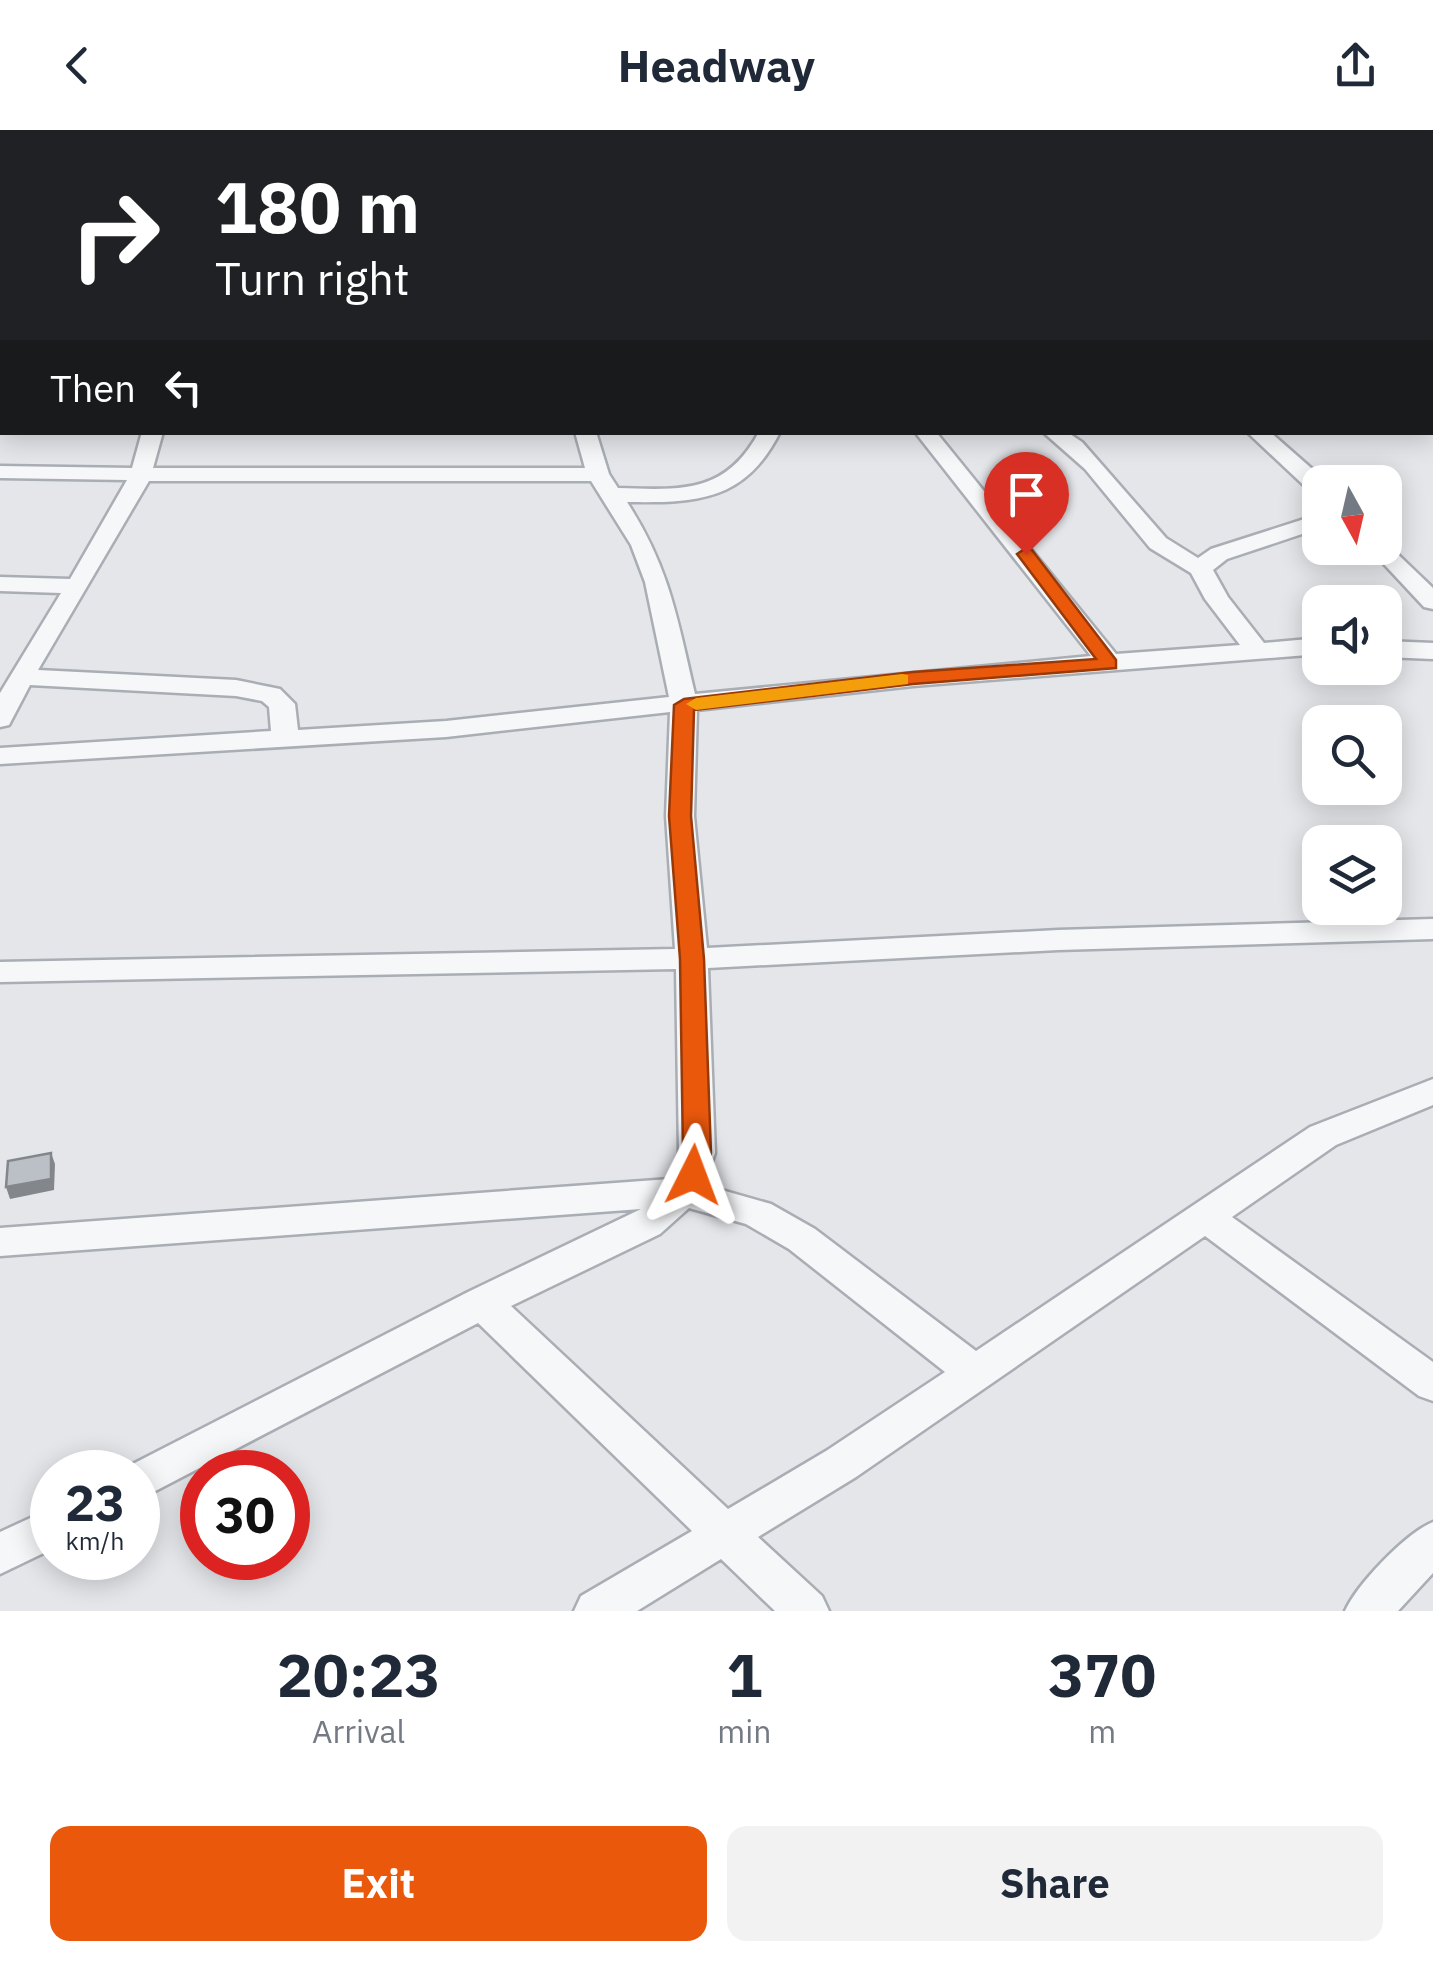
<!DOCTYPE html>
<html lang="en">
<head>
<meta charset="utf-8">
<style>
  body { margin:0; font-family:"IBM Plex Sans",sans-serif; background:#f2f2f3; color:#1f2937; height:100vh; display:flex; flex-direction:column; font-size:38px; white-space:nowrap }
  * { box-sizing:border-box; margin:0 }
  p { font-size:32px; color:#747a83 }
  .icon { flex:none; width:55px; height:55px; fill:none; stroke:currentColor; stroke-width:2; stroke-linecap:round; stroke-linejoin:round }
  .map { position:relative; height:1481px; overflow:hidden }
  .sheet { display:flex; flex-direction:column; background:#fff; flex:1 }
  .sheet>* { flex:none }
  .hud { position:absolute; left:0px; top:0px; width:1435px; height:305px; box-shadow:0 5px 25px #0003; background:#202124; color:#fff; overflow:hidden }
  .needle { width:65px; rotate:172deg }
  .buttons { position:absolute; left:1302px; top:335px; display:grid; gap:20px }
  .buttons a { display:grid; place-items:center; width:100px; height:100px; border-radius:20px; background:#fff; box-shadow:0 5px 25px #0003; font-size:50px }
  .speed { position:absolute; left:30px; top:1320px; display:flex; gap:20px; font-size:50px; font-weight:700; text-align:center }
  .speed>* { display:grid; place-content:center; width:130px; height:130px; border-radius:50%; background:#fff; box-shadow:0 5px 25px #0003; line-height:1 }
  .speed small { font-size:25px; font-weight:400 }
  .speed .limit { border:15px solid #d22; background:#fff; color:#111 }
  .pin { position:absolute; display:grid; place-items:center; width:85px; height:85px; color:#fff; margin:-102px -42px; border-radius:50% 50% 50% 0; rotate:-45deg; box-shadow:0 0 10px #0007 }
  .pin .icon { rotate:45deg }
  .me { position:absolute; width:110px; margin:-55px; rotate:3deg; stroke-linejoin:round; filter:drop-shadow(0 0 8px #0008) }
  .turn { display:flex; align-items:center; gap:35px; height:210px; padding:0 50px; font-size:45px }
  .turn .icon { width:130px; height:130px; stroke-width:2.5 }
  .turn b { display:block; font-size:70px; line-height:85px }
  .then { display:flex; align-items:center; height:95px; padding:0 50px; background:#0003; gap:20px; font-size:38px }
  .eta { display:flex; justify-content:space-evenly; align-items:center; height:170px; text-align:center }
  .eta b { font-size:60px; font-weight:700; line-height:70px }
  .action { display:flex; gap:20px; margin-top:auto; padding:20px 50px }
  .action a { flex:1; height:115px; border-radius:20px; background:#ea580c; color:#fff; font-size:40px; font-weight:700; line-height:115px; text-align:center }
  .action a+a { background:#f2f2f3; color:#1f2937 }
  header { display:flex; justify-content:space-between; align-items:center; height:130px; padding:0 50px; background:#fff; font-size:45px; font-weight:700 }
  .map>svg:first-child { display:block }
</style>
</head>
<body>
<header><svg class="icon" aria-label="back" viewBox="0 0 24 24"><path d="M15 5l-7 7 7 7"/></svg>Headway<svg class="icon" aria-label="share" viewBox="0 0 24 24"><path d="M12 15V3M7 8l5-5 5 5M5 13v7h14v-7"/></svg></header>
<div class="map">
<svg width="1433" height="1481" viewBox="0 0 1433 1481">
  <rect width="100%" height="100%" fill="#e4e6ea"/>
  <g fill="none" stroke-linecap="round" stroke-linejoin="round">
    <defs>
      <g id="minor">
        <rect x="459" y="0" width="14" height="2"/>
        <path d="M685,0H699L700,2H686Z"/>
        <path d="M790,0H805L806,2H792Z"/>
        <path d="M987,0H1070L986,2Z"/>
        <path d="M1113,0H1129L1130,2H1115Z"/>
        <path d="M1248,0H1264L1265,2H1250Z"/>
        <rect x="0" y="13" width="2" height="8"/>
        <rect x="1432" y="16" width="1" height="8"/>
        <rect x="0" y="48" width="2" height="10"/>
        <rect x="1432" y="53" width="1" height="10"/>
        <rect x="0" y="93" width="2" height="10"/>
        <rect x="1432" y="108" width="1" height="10"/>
        <rect x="0" y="140" width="2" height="10"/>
        <path d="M0,191L2,192V203H0Z"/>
        <rect x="1432" y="205" width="1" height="12"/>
        <rect x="0" y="264" width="2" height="12"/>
        <path d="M142,302H163L153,338H585L575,302H596L609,344L618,358C681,360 726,364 759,302H780C745,371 698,373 627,372C670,439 677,488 695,564L1091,526L915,302H936L1116,524L1240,515L1205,469L1191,443L1150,418L1085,339L1043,302H1067L1082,312L1166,408L1198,428L1211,419L1320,384V398L1227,429L1213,440L1228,467L1264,513L1320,508V524L913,556L697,580L694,686L707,818L1058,800L1433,789V809L1058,820L708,838L715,1023L704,1055L771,1074L815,1099L976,1221L1310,997L1433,949V975L1336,1015L1232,1087L1433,1232V1271L1419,1266L1205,1106L856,1347L758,1407L822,1466L829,1481H775L721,1429L637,1481H574L581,1466L692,1401L478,1193L138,1370V1342H121L123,1339L468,1162L641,1079L0,1126V1098L670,1049L679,1023L676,839L0,852V832L675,819L666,686L670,582L446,607L0,634V618L271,601L269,577L262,571L236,566L30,555L9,595L0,597V563L61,463L0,461V447L70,449L127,350L0,348V336L132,338ZM149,351H591L631,415L645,452L669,567L446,591L298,600L295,574L280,559L236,550L38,540ZM689,1078L746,1094L789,1119L945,1242L826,1321L728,1379L511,1176L660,1104Z"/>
        <path d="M1247,302H1270L1327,352H1320V365L1312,363Z"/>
        <path d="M1385,412L1433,458V479L1424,477L1369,418H1385Z"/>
        <path d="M1385,511L1433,513V529L1385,527Z"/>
        <path d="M52,1378V1419L0,1444V1402Z"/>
        <path d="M1433,1392V1443L1398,1481H1345C1357,1454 1406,1403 1433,1392Z"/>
      </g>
    </defs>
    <use href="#minor" stroke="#a9adb4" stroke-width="5"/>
    <use href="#minor" fill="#f6f7f9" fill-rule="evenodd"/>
  </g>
  <path fill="#83868b" d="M51,1023L55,1034L54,1060L10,1069L6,1057Z"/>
  <path fill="#bbc0c7" stroke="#83868b" stroke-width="2.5" d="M51,1023V1049L6,1057L8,1031Z"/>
  <path fill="#ea580c" stroke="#983908" stroke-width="2.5" d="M1026,418L1032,420L1116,530V538L913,554L694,580L691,686L704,829L711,1023L703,1052H683L679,1045L683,1023L680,829L669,686L674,575L684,569L913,542L1096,529L1017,424Z"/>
  <path fill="#f59e0b" d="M902,544L908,545V554L696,580L686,574L696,568Z"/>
</svg>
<div class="buttons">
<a><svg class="needle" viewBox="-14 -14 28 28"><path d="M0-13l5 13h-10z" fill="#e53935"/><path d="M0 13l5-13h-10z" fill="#747a83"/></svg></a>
<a><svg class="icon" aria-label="sound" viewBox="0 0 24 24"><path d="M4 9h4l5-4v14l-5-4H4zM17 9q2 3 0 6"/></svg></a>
<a><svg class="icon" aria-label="search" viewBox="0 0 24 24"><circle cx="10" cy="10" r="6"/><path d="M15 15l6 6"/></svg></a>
<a><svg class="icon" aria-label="layers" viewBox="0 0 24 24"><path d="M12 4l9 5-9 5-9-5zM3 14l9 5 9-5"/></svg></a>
</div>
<div class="speed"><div>23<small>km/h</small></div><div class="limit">30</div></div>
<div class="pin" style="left:1026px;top:424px;background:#d93025"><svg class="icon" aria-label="arrive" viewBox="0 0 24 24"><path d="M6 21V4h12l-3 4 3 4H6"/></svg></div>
<svg class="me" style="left:693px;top:1045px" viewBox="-20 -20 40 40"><path d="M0-17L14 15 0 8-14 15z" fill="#ea580c" stroke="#fff" stroke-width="4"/></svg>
<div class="hud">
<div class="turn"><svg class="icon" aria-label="right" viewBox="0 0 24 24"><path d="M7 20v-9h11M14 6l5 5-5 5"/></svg><div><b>180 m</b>Turn right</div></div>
<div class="then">Then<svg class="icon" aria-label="left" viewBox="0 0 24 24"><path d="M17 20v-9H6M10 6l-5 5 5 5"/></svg></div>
</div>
</div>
<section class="sheet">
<div class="eta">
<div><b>20:23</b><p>Arrival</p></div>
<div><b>1</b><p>min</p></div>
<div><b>370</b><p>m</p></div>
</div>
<div class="action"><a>Exit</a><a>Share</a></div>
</section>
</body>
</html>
